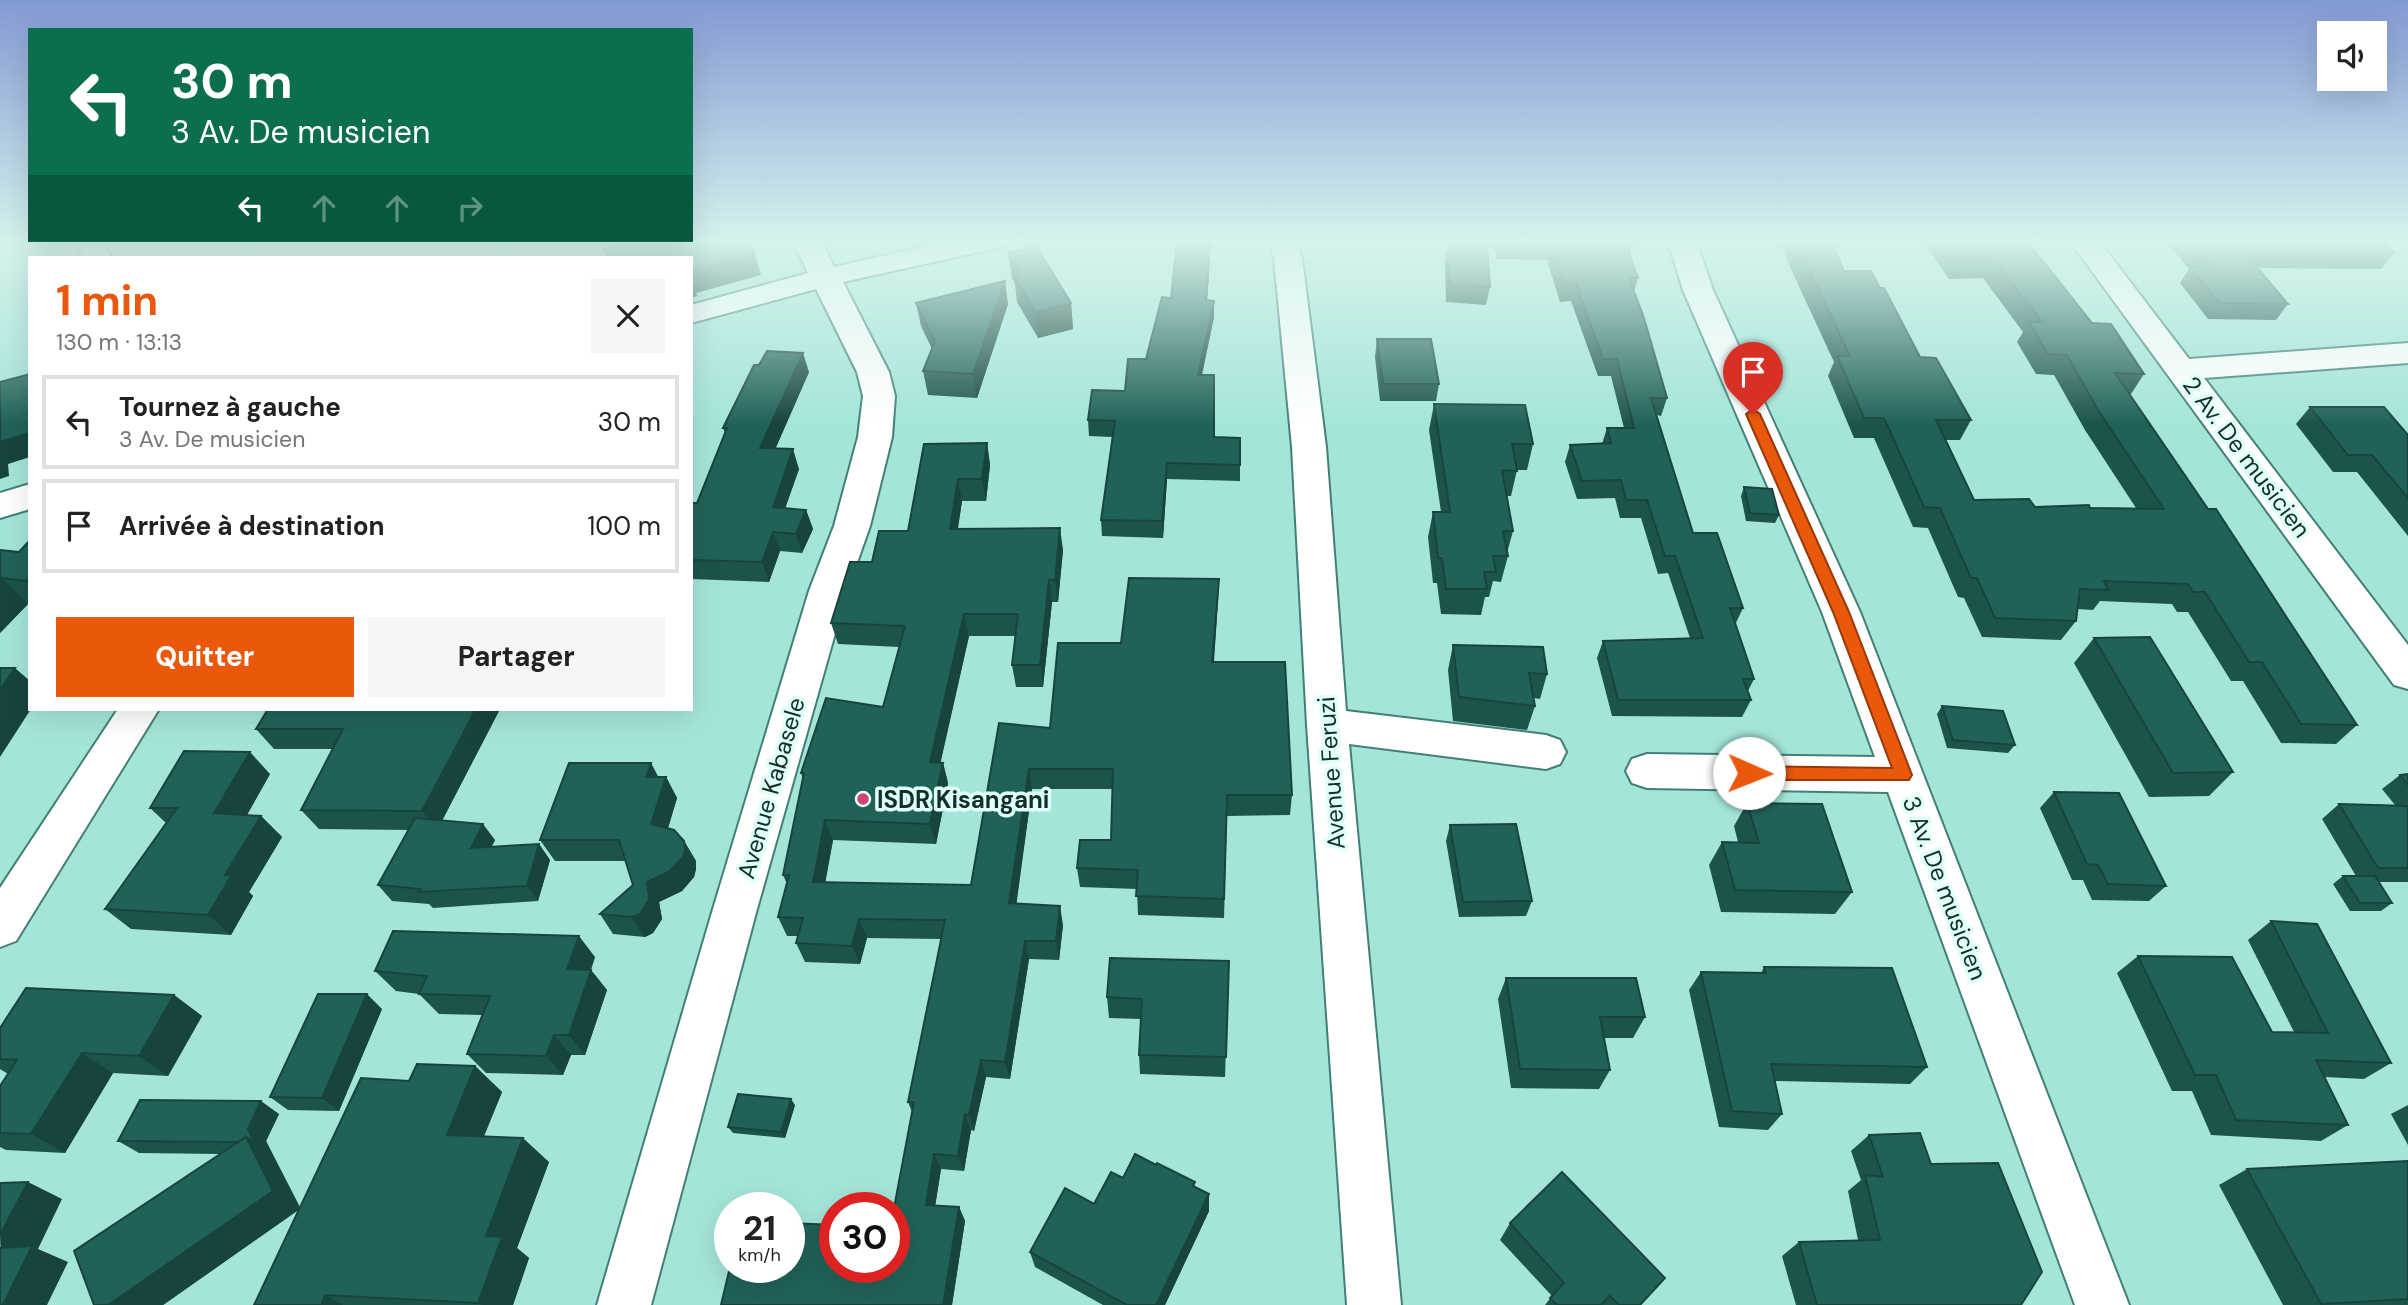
<!DOCTYPE html>
<html lang="fr">
<head>
<meta charset="utf-8">
<style>
  body { margin:0; font-family:"DM Sans",sans-serif; background:#f6f6f6; color:#222; height:100vh; display:flex; flex-direction:column; font-size:26px; white-space:nowrap }
  * { box-sizing:border-box; margin:0 }
  p { font-size:23px; color:#767676 }
  .icon { flex:none; width:38px; height:38px; fill:none; stroke:currentColor; stroke-width:2; stroke-linecap:round; stroke-linejoin:round }
  .map { position:relative; flex:1; overflow:hidden }
  .panel { position:absolute; left:28px; top:256px; width:665px; height:455px; display:flex; flex-direction:column; background:#fff; border-radius:0px; box-shadow:0 7px 28px #0002 }
  .panel>* { flex:none }
  .banner { position:absolute; left:28px; top:28px; width:665px; height:214px; border-radius:0px; box-shadow:0 7px 28px #0002; background:#0b6e4f; color:#fff; overflow:hidden }
  .controls { position:absolute; left:2317px; top:21px; display:grid; gap:14px }
  .controls a { display:grid; place-items:center; width:70px; height:70px; border-radius:0px; background:#fff; box-shadow:0 7px 28px #0002; font-size:35px }
  .speed { position:absolute; left:714px; top:1192px; display:flex; gap:14px; font-size:35px; font-weight:700; text-align:center }
  .speed>* { display:grid; place-content:center; width:91px; height:91px; border-radius:50%; background:#fff; box-shadow:0 7px 28px #0002; line-height:1 }
  .speed small { font-size:18px; font-weight:400 }
  .speed .limit { border:10px solid #d22; background:#fff; color:#111 }
  .pin { position:absolute; display:grid; place-items:center; width:60px; height:60px; color:#fff; margin:-72px -30px; border-radius:50% 50% 50% 0; rotate:-45deg; box-shadow:0 0 7px #0007 }
  .pin .icon { rotate:45deg }
  .me { position:absolute; width:77px; margin:-38px; rotate:91deg; stroke-linejoin:round; filter:drop-shadow(0 0 5px #0008) }
  .turn { display:flex; align-items:center; gap:24px; height:147px; padding:0 28px; font-size:32px }
  .turn .icon { width:91px; height:91px; stroke-width:2.5 }
  .turn b { display:block; font-size:49px; line-height:60px }
  .lanes { display:flex; align-items:center; height:66px; padding:0 28px; background:#0003; justify-content:center; gap:35px; direction:ltr }
  .lanes .off { opacity:.35 }
  .round { display:grid; place-items:center; flex:none; width:74px; height:74px; border-radius:0px; background:#f6f6f6 }
  .overview { display:flex; align-items:center; justify-content:space-between; height:119px; padding:0 28px }
  h1 { font-size:42px; font-weight:700; line-height:52px; color:#ea580c }
  .button { display:flex; gap:14px; margin-top:auto; padding:14px 28px }
  .button a { flex:1; height:80px; border-radius:0px; background:#ea580c; color:#fff; font-size:28px; font-weight:700; line-height:80px; text-align:center }
  .button a+a { background:#f6f6f6; color:#222 }
  ul { padding:0; list-style:none }
  li { display:flex; align-items:center; gap:21px; height:94px; margin:0 14px 10px; padding:0 14px; border:4px solid #e0e0e0; border-radius:0px }
  li div { flex:1 }
  li b { display:block; font-size:26px }
  li em { font-style:normal }
  .map>svg:first-child { display:block }
</style>
</head>
<body>
<div class="map">
<svg width="2408" height="1305" viewBox="0 0 2408 1305">
  <rect width="100%" height="100%" fill="#a5e5d9"/>
  <g fill="none" stroke-linecap="round" stroke-linejoin="round">
    <defs>
      <g id="minor">
        <path d="M76,241H104L110,257H82Z"/>
        <path d="M793,241H821L834,267L950,241H1005L1001,247L843,282L889,372L895,396L892,437L870,526L847,591L757,909L651,1305H597L713,909L809,591L834,526L858,437L863,396L857,372L816,289L691,323V305L808,273Z"/>
        <path d="M1268,241H1296L1302,258L1326,447L1346,711L1546,735L1560,740L1566,752L1560,764L1546,769L1349,744L1401,1305H1347L1307,725L1292,447L1274,258Z"/>
        <path d="M1668,241H1696L1713,290L1860,612L2129,1305H2075L1888,792L1647,788L1632,783L1626,771L1632,759L1647,754L1875,757L1822,612L1683,290Z"/>
        <path d="M2070,241H2099L2189,359L2408,343V363L2204,378L2408,645V689L2394,685Z"/>
        <path d="M30,484V509L0,518V493Z"/>
        <path d="M118,709H159L16,941L0,947V888Z"/>
      </g>
    </defs>
    <use href="#minor" stroke="#428076" stroke-width="4"/>
    <use href="#minor" fill="#fff" fill-rule="evenodd"/>
  </g>
  <g fill="#1c544c">
    <path d="M1177,241H1211L1207,301L1214,317L1202,375L1214,437L1240,438V481L1167,479L1163,538L1102,536L1101,520L1112,437L1089,436L1088,420L1125,391L1146,359L1171,298Z"/>
    <path d="M1493,241H1633V245L1630,256L1638,278L1634,292L1667,398L1661,416L1657,415L1693,533L1743,608L1735,625L1754,679L1748,691L1751,700L1742,717L1612,716L1597,658L1603,641L1690,638L1668,573L1658,574L1641,518H1620L1615,498L1577,499L1565,462L1570,445L1602,444L1607,428H1624L1611,376H1598L1571,301L1560,302L1547,260L1497,259Z"/>
    <path d="M1780,241H1831L1844,271L1880,288L1920,357L1971,420L1960,440H1945L1974,500L2035,507L2136,508L2085,430L2054,375L2036,374L2017,342L2023,332L1983,278L1949,279L1923,241H2027L2092,323L2144,374L2131,394H2129L2357,725L2336,744L2281,743L2243,681H2231L2188,612H2177L2172,604L2100,601L2093,610L2077,609L2076,621L2061,640L1982,637L1964,598L1958,597L1928,528L1913,527L1874,438H1854L1828,376L1834,362L1790,267Z"/>
    <path d="M2166,241H2382L2394,253L2381,269L2258,268L2288,304L2276,320L2208,319L2180,283L2189,269Z"/>
    <path d="M1448,242L1490,287L1486,305L1446,302L1445,259Z"/>
    <path d="M1008,253L1071,303L1073,329L1038,338L1017,302L1015,284L1012,278Z"/>
    <path d="M916,303L1008,304L977,398L928,395L923,371L932,349L921,326Z"/>
    <path d="M1377,339L1439,384L1436,401H1380L1375,357Z"/>
    <path d="M809,372L775,449L799,469L785,508L806,510L813,529L802,553L780,551L769,582L691,579V503H697L725,433L723,428Z"/>
    <path d="M1434,404L1533,444L1527,470H1517L1511,496H1506L1513,531L1507,553L1508,556L1501,582L1493,581L1489,597H1485L1481,615L1441,614L1437,583H1433L1428,537L1433,512H1441L1429,430Z"/>
    <path d="M2310,407L2408,435V536L2357,472H2333L2296,424Z"/>
    <path d="M987,443L990,465L986,501H962L958,529L1063,550L1058,602H1052L1043,687H1016L1012,665L1015,636H969L940,763H943L948,783L936,844L833,840L825,882L971,885L999,723L1050,728L1121,643L1218,601L1214,662L1292,795L1290,815L1227,816L1224,918L1138,915L1137,889L1080,887L1077,868L1111,840L1113,789H1032L1016,903L1063,925L1059,960L1029,959L1010,1079L986,1077L974,1131L971,1130L964,1171L941,1169L935,1206L959,1207L965,1221L952,1305H721L894,1267L912,1112L908,1102L941,939L867,938L860,964L805,962L796,943L798,936H787L778,917L787,884L783,875L803,779L801,773L883,707L899,647L838,644L831,623L872,562L908,531Z"/>
    <path d="M1744,487L1779,515L1775,523L1746,521L1741,496Z"/>
    <path d="M30,540V604H28L0,633V550L19,552Z"/>
    <path d="M2094,638L2233,772L2209,796L2149,797L2074,663Z"/>
    <path d="M1453,645L1547,674L1540,699L1534,698L1535,706L1527,730L1453,721L1448,670Z"/>
    <path d="M1942,706L2015,745L2008,753L1947,748L1937,714Z"/>
    <path d="M500,709L442,821L495,840L491,847L539,844L550,860L538,901L433,908L429,904L392,901L378,885L409,830L319,829L301,810L333,749H274L256,729Z"/>
    <path d="M651,763L658,777H666L677,798L668,828L684,841L696,861V869L694,877L682,891L659,902L662,919L653,933L645,937L613,934L600,914L633,885L625,861H555L540,840Z"/>
    <path d="M270,774L247,815L261,816L282,837L249,892L253,896L231,935L131,929L105,909L166,823L150,808Z"/>
    <path d="M2408,774V882H2378L2392,903L2381,911H2350L2333,884L2343,876H2356L2322,819L2339,804L2395,805L2382,789L2400,775Z"/>
    <path d="M2054,792L2166,886L2149,901L2092,900L2083,880H2072L2040,808Z"/>
    <path d="M1747,803L1852,892L1835,914L1721,912L1709,865L1722,842H1738L1734,826Z"/>
    <path d="M1450,825L1532,901L1526,916L1459,917L1446,841Z"/>
    <path d="M2271,921L2391,1063L2364,1079L2325,1077L2348,1125L2321,1141L2211,1135L2192,1091H2172L2117,973L2138,956L2272,1032H2294L2248,940Z"/>
    <path d="M595,957L591,970L607,990L585,1055H571L563,1075L486,1073L467,1054L482,1015L439,1014L419,994L396,991L375,971Z"/>
    <path d="M1229,961L1225,1077L1140,1074L1139,1055L1141,1019L1109,1018L1107,997Z"/>
    <path d="M1764,967L1927,1067L1910,1084L1775,1081L1782,1114L1768,1130L1719,1127L1689,990L1701,972L1761,973Z"/>
    <path d="M1506,978L1645,1017L1633,1038H1604L1610,1070L1599,1089L1511,1088L1498,999Z"/>
    <path d="M174,995L202,1016L168,1076L113,1073L65,1153L6,1150L0,1147V1086L8,1074L0,1069V1028Z"/>
    <path d="M382,1009L339,1111L288,1110L270,1097Z"/>
    <path d="M475,1066L502,1092L484,1136L549,1162L517,1248L529,1258L513,1305H254L298,1210L163,1305L220,1154L139,1153L118,1141L279,1114L266,1141L300,1207L409,1081Z"/>
    <path d="M795,1105L785,1138L733,1133L728,1127Z"/>
    <path d="M2408,1105V1145L2391,1114Z"/>
    <path d="M1869,1135L1931,1164L2021,1305H1796L1782,1256L1799,1242L1858,1240L1848,1191L1861,1180L1851,1151Z"/>
    <path d="M2408,1161V1305H2283L2219,1185L2247,1169Z"/>
    <path d="M1123,1178L1195,1187L1209,1194V1211L1165,1305H1103L1035,1267L1030,1252L1094,1204Z"/>
    <path d="M1510,1223L1640,1305H1545L1552,1296L1500,1240Z"/>
  </g>
  <g fill="#17453e">
    <path d="M465,241H478L467,245Z"/>
    <path d="M1210,241H1211L1206,317V300Z"/>
    <path d="M755,254L761,275L696,293L697,296L691,298V270Z"/>
    <path d="M1005,281L1008,304L977,398L973,374Z"/>
    <path d="M1214,301V317L1198,391V375Z"/>
    <path d="M1071,303L1073,329L1038,338L1035,312Z"/>
    <path d="M803,353L809,372L767,468L760,448Z"/>
    <path d="M30,433V457L8,464L9,476L0,479V442Z"/>
    <path d="M987,443L990,465L986,501L982,479Z"/>
    <path d="M793,449L799,469L779,526L773,507Z"/>
    <path d="M1167,463V479L1163,538L1162,521Z"/>
    <path d="M958,479L962,501L954,551L950,529Z"/>
    <path d="M806,510L813,529L802,553L796,534Z"/>
    <path d="M1060,528L1063,550L1058,602L1055,580Z"/>
    <path d="M773,532L780,551L769,582L762,562Z"/>
    <path d="M2,578L28,604L0,633V581Z"/>
    <path d="M1219,579L1218,601L1212,683V662Z"/>
    <path d="M1049,580L1052,602L1043,687L1040,665Z"/>
    <path d="M964,614L969,636L936,783L930,762Z"/>
    <path d="M15,668L30,681V709H31L0,757V690Z"/>
    <path d="M476,709H500L437,830L422,811Z"/>
    <path d="M250,752L270,774L236,834L214,813Z"/>
    <path d="M651,763L662,784L646,777Z"/>
    <path d="M943,763L948,783L936,844L930,824Z"/>
    <path d="M1029,769L1032,789L1014,922L1009,903Z"/>
    <path d="M666,777L677,798L663,845L651,824Z"/>
    <path d="M261,816L282,837L249,892L253,896L231,935L208,915L225,875Z"/>
    <path d="M825,820L833,840L822,901L813,882Z"/>
    <path d="M483,824L495,840L483,864L471,848Z"/>
    <path d="M684,841L696,861V869L694,877L682,891L659,902L662,919L653,933L645,937L631,917L647,882Z"/>
    <path d="M539,844L550,860L538,901L527,886Z"/>
    <path d="M1060,906L1063,925L1059,960L1056,941Z"/>
    <path d="M859,919L867,938L860,964L852,946Z"/>
    <path d="M579,936L595,957L583,990L567,969Z"/>
    <path d="M1025,941L1029,959L1010,1079L1005,1062Z"/>
    <path d="M591,970L607,990L585,1055L569,1035Z"/>
    <path d="M367,994L382,1009L339,1111L322,1098Z"/>
    <path d="M174,995L202,1016L168,1076L139,1056Z"/>
    <path d="M554,1035L571,1055L563,1075L546,1056Z"/>
    <path d="M82,1053L113,1073L65,1153L31,1134Z"/>
    <path d="M981,1060L986,1077L974,1131L969,1115Z"/>
    <path d="M475,1066L502,1092L475,1158L447,1135Z"/>
    <path d="M791,1099L795,1105L785,1138L781,1132Z"/>
    <path d="M261,1101L279,1114L266,1141L273,1155L254,1142L248,1129Z"/>
    <path d="M965,1114L971,1130L964,1171L958,1156Z"/>
    <path d="M246,1137L273,1155L300,1209L163,1305H108Z"/>
    <path d="M523,1138L549,1162L517,1248L529,1258L513,1305H481L478,1303L486,1236Z"/>
    <path d="M934,1154L941,1169L933,1220L926,1205Z"/>
    <path d="M28,1182L62,1199L38,1249L68,1262L47,1305H3L0,1235Z"/>
    <path d="M1209,1194V1211L1165,1305H1156Z"/>
    <path d="M959,1207L965,1221L952,1305H943Z"/>
    <path d="M325,1295L343,1305H321Z"/>
  </g>
  <g fill="#216258" stroke="#17453e" stroke-width="2">
    <path d="M636,241H749L755,254L691,270V257H608L604,250Z"/>
    <path d="M1177,241H1210L1206,300L1214,301L1198,375H1214V437L1240,438V465L1167,463L1162,521L1101,520L1115,421L1088,420L1092,390L1125,391L1128,359H1146L1162,297L1171,298Z"/>
    <path d="M1507,241H1633V245H1626L1638,278H1629L1644,318L1667,398H1651L1693,533H1717L1743,608H1730L1754,679H1743L1751,700H1618L1603,641L1703,638L1675,556H1665L1647,500H1626L1621,480L1582,481L1570,445L1611,443L1607,428H1634L1617,359H1603L1576,284H1564L1551,243Z"/>
    <path d="M1795,241H1831L1844,271H1871L1880,288H1884L1920,357L1936,358L1971,420H1936L1974,500L2029,499L2035,507L2089,505L2090,508L2164,509L2098,410L2067,355L2048,354L2029,322H2042L1993,258L1959,259L1946,241H2027L2092,323L2111,324L2144,374L2115,373L2208,509H2216L2357,725L2301,724L2262,662H2249L2205,592H2193L2188,584L2104,581L2108,590L2080,589L2076,621L1995,618L1977,578H1971L1940,508L1924,507L1884,418H1864L1837,356H1850Z"/>
    <path d="M2189,241H2382L2394,253L2244,252L2288,304L2219,303L2190,267H2212Z"/>
    <path d="M1448,242L1487,244L1490,287L1449,285Z"/>
    <path d="M1036,246L1071,303L1035,312L1014,276L1021,275L1008,253Z"/>
    <path d="M1005,281L973,374L923,371L935,341L916,303Z"/>
    <path d="M1377,339H1431L1439,384H1383Z"/>
    <path d="M767,351L803,353L760,448L793,449L773,507L806,510L796,534L773,532L762,562L691,560V503H697L727,428H723L754,365H759Z"/>
    <path d="M30,374V433L0,442V382Z"/>
    <path d="M1434,404L1525,405L1533,444H1512L1517,471L1502,470L1513,531H1503L1508,556H1493L1496,572H1484L1487,589H1446L1442,558H1438L1433,512H1450Z"/>
    <path d="M2310,407H2384L2408,435V498L2372,455H2348Z"/>
    <path d="M987,443L982,479H958L950,529L1060,528L1055,580H1049L1040,665H1012L1018,614H964L930,762L943,763L930,824L825,820L813,882L971,885L999,723L1050,728L1058,643H1121L1129,578L1219,579L1212,662H1285L1292,795H1227L1224,899L1136,896L1138,870L1077,868L1080,840H1111L1113,769H1029L1009,903L1060,906L1056,941H1025L1005,1062L981,1060L969,1115L965,1114L958,1156L934,1154L926,1205L959,1207L943,1305H721L730,1267H789V1223L835,1225V1267H894V1208L914,1102H908L945,920L859,919L852,946L796,943L803,918L778,917L789,875H783L804,773H801L826,698L883,707L905,626L831,623L850,562H872L879,531H908L924,444Z"/>
    <path d="M1744,487L1772,489L1779,515L1750,513Z"/>
    <path d="M30,540V577L26,581L2,578L0,581V550L19,552Z"/>
    <path d="M2150,637L2233,772L2173,773L2094,638Z"/>
    <path d="M1453,645L1543,647L1547,674L1529,673L1535,706L1459,697Z"/>
    <path d="M0,668H15L0,690Z"/>
    <path d="M1942,706L2003,711L2015,745L1953,740Z"/>
    <path d="M268,709H476L422,811L301,810L343,729H256Z"/>
    <path d="M184,751L250,752L214,813L261,816L225,875L231,876L208,915L105,909L177,808H150Z"/>
    <path d="M569,763H651L646,777H666L651,824L674,830L684,841L685,849L683,857L670,871L647,882L649,899L640,914L631,917L600,914L633,885L619,840H540Z"/>
    <path d="M2408,774V785L2400,775Z"/>
    <path d="M2054,792L2119,793L2166,886L2108,884L2098,865L2087,864Z"/>
    <path d="M1747,803L1822,804L1852,892L1735,890L1722,842L1759,843Z"/>
    <path d="M2339,804L2408,806V868H2378Z"/>
    <path d="M415,818L483,824L471,848L539,844L527,886L419,892L421,889L378,885Z"/>
    <path d="M1516,824L1532,901L1463,902L1450,825Z"/>
    <path d="M2343,876H2375L2392,903H2360Z"/>
    <path d="M2271,921L2317,924L2391,1063L2316,1060L2348,1125L2236,1120L2216,1075H2195L2138,956L2232,957L2272,1032L2328,1033Z"/>
    <path d="M393,931L579,936L567,969L591,970L569,1035H554L546,1056L467,1054L490,996L419,994L427,976L375,971Z"/>
    <path d="M1110,958L1229,961L1226,1057L1139,1055L1142,999L1107,997Z"/>
    <path d="M1764,967L1892,968L1927,1067L1771,1064L1782,1114L1732,1111L1701,972L1766,973Z"/>
    <path d="M1506,978H1636L1645,1017H1600L1610,1070L1520,1069Z"/>
    <path d="M26,988L174,995L139,1056L82,1053L31,1134L0,1133V1086L17,1060L0,1059V1028Z"/>
    <path d="M318,994H367L322,1098L270,1097Z"/>
    <path d="M417,1064L475,1066L447,1135L523,1138L486,1236L502,1237L478,1303L325,1295L321,1305H254L361,1078L409,1081Z"/>
    <path d="M738,1094L791,1099L781,1132L728,1127Z"/>
    <path d="M140,1100L261,1101L248,1129L254,1142L246,1137L238,1142L118,1141Z"/>
    <path d="M1920,1133L1931,1164L1998,1163L2042,1272L2021,1305H1817L1799,1242L1880,1240L1865,1175L1883,1177L1869,1135Z"/>
    <path d="M246,1137L273,1191L108,1305H94L74,1251Z"/>
    <path d="M1135,1154L1156,1165L1157,1163L1195,1182L1193,1186L1209,1194L1156,1305H1127L1030,1252L1065,1188L1094,1204L1111,1172L1123,1178Z"/>
    <path d="M2408,1161V1299L2321,1304L2247,1169Z"/>
    <path d="M1562,1172L1665,1278L1640,1305H1619L1610,1296L1601,1305H1557L1550,1298L1564,1283L1510,1223Z"/>
    <path d="M28,1182L0,1235V1183Z"/>
    <path d="M32,1246L3,1305H0V1248Z"/>
  </g>
  <linearGradient id="sky" x2="0" y2="1"><stop stop-color="#8399d3"/><stop offset="0.57" stop-color="#d6f3ee"/><stop offset="1" stop-color="#d6f3ee" stop-opacity="0"/></linearGradient>
  <rect width="2408" height="424" fill="url(#sky)"/>
  <path fill="#ea580c" stroke="#983908" stroke-width="2" d="M1753,409L1760,414L1849,612L1912,775L1909,780H1749L1743,778L1741,773L1743,768L1749,766L1892,768L1833,612L1746,414Z"/>
  <circle fill="#d04478" stroke="#e0fff8" stroke-width="2.5" cx="863" cy="799" r="7"/>
  <g text-anchor="middle" dominant-baseline="central" stroke-width="7" stroke-linejoin="round" paint-order="stroke">
    <g font-size="24" fill="#142e2a" stroke="#e0fff8">
      <text transform="translate(2247 457) rotate(53)">2 Av. De musicien</text>
      <text transform="translate(1331 773) rotate(-94)">Avenue Feruzi</text>
      <text transform="translate(771 788) rotate(-74)">Avenue Kabasele</text>
      <text transform="translate(1945 888) rotate(69)">3 Av. De musicien</text>
    </g>
    <g font-size="24" font-weight="bold" fill="#142e2a" stroke="#e0fff8" text-anchor="start">
      <text x="877" y="799">ISDR Kisangani</text>
    </g>
  </g>
</svg>
<div class="controls">
<a><svg class="icon" aria-label="sound" viewBox="0 0 24 24"><path d="M4 9h4l5-4v14l-5-4H4zM17 9q2 3 0 6"/></svg></a>
</div>
<div class="speed"><div>21<small>km/h</small></div><div class="limit">30</div></div>
<div class="pin" style="left:1753px;top:414px;background:#d93025"><svg class="icon" aria-label="arrive" viewBox="0 0 24 24"><path d="M6 21V4h12l-3 4 3 4H6"/></svg></div>
<svg class="me" style="left:1749px;top:773px" viewBox="-20 -20 40 40"><circle r="19" fill="#fff"/><path d="M0-13L10 11 0 6-10 11z" fill="#ea580c"/></svg>
<div class="banner">
<div class="turn"><svg class="icon" aria-label="left" viewBox="0 0 24 24"><path d="M17 20v-9H6M10 6l-5 5 5 5"/></svg><div><b>30 m</b>3 Av. De musicien</div></div>
<div class="lanes"><svg class="icon" aria-label="left" viewBox="0 0 24 24"><path d="M17 20v-9H6M10 6l-5 5 5 5"/></svg><svg class="icon off" aria-label="ahead" viewBox="0 0 24 24"><path d="M12 20V5M6 11l6-6 6 6"/></svg><svg class="icon off" aria-label="ahead" viewBox="0 0 24 24"><path d="M12 20V5M6 11l6-6 6 6"/></svg><svg class="icon off" aria-label="right" viewBox="0 0 24 24"><path d="M7 20v-9h11M14 6l5 5-5 5"/></svg></div>
</div>
<section class="panel">
<div class="overview"><div><h1>1 min</h1><p>130 m · 13:13</p></div><a class="round"><svg class="icon" aria-label="close" viewBox="0 0 24 24"><path d="M6 6l12 12M18 6L6 18"/></svg></a></div>
<ul>
<li><svg class="icon" aria-label="left" viewBox="0 0 24 24"><path d="M17 20v-9H6M10 6l-5 5 5 5"/></svg><div><b>Tournez à gauche</b><p>3 Av. De musicien</p></div><em>30 m</em></li>
<li><svg class="icon" aria-label="arrive" viewBox="0 0 24 24"><path d="M6 21V4h12l-3 4 3 4H6"/></svg><div><b>Arrivée à destination</b></div><em>100 m</em></li>
</ul>
<div class="button"><a>Quitter</a><a>Partager</a></div>
</section>
</div>
</body>
</html>
